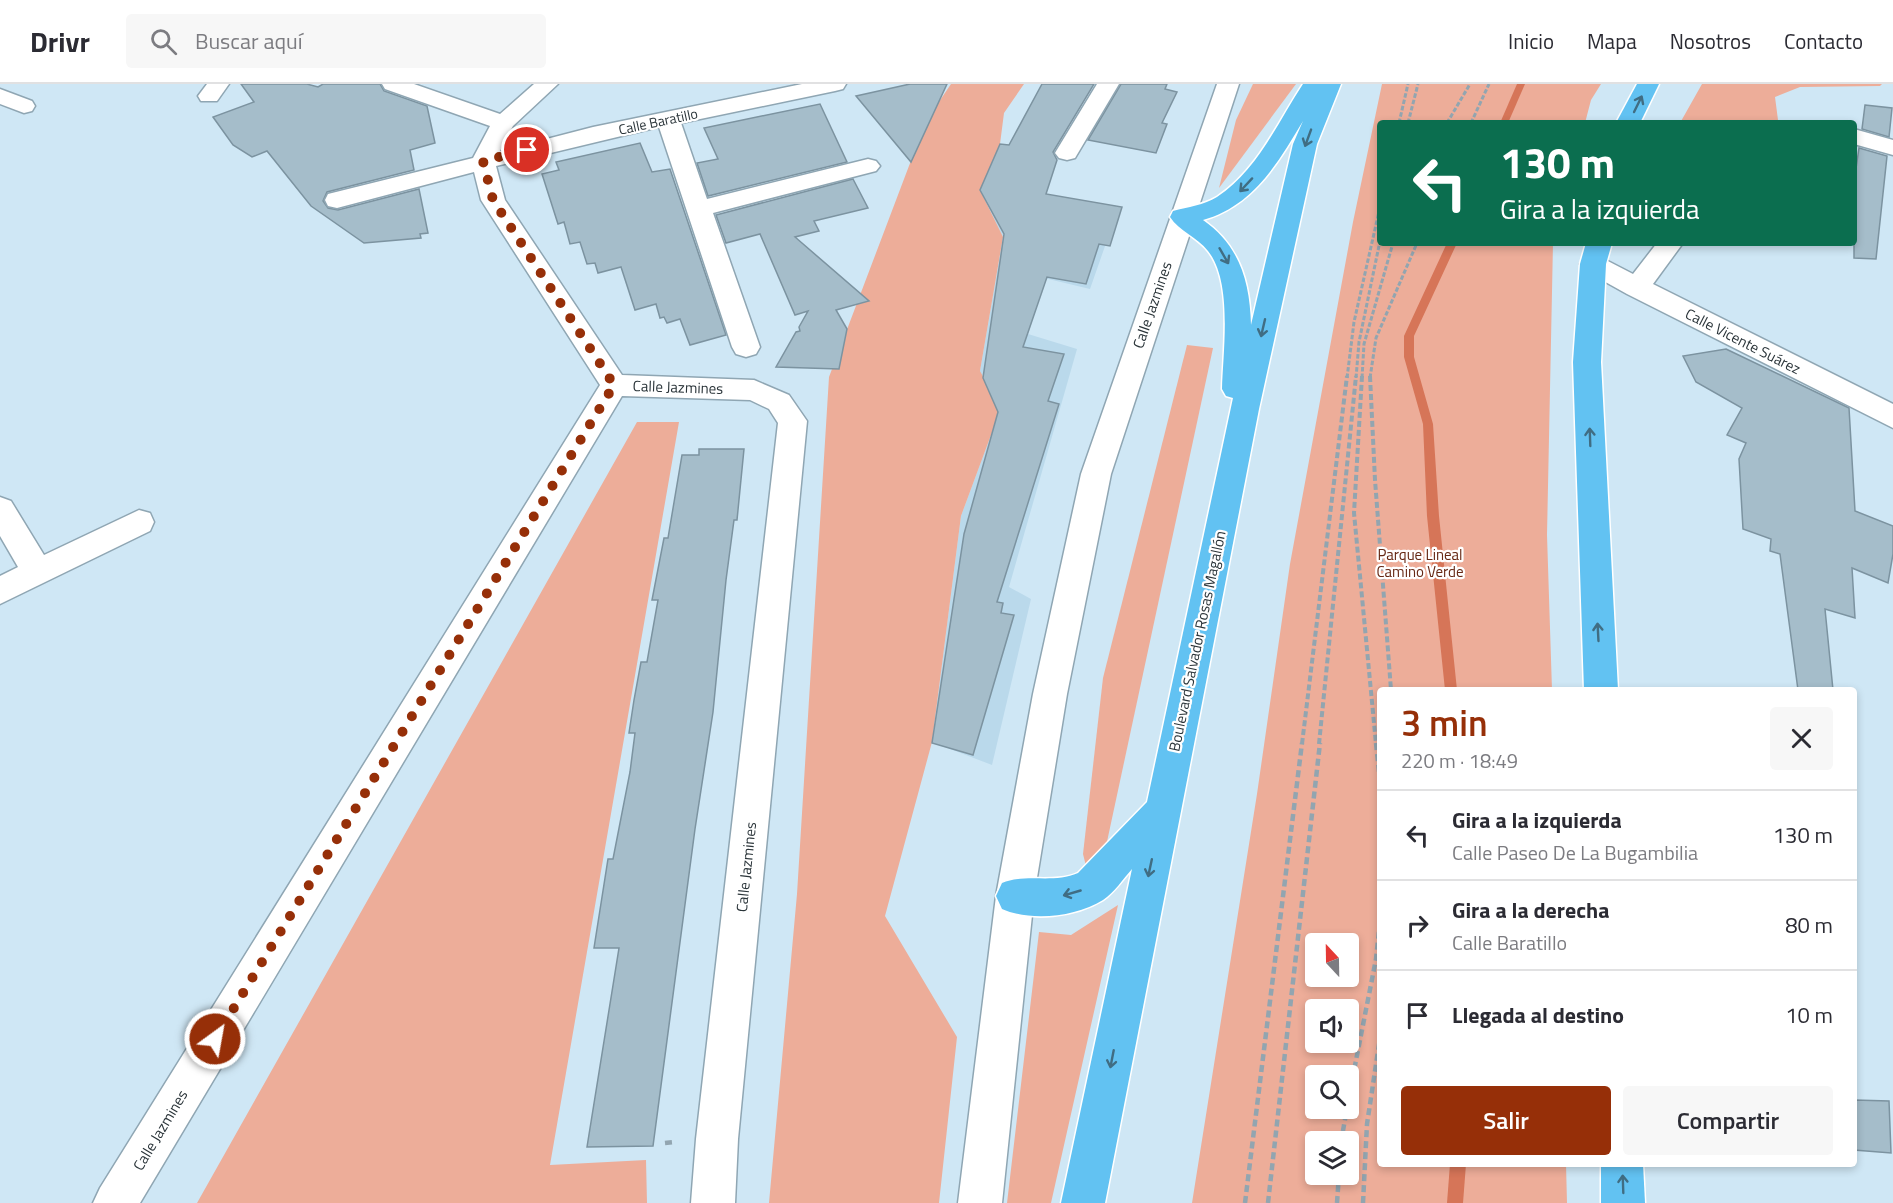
<!DOCTYPE html>
<html lang="es">
<head>
<meta charset="utf-8">
<style>
  body { margin:0; font-family:"Titillium Web",sans-serif; background:#f7f7f7; color:#2b2b33; height:100vh; display:flex; flex-direction:column; font-size:22px; white-space:nowrap }
  * { box-sizing:border-box; margin:0 }
  p { font-size:20px; color:#7c7c81 }
  .icon { flex:none; width:33px; height:33px; fill:none; stroke:currentColor; stroke-width:2; stroke-linecap:round; stroke-linejoin:round }
  .map { position:relative; flex:1; overflow:hidden }
  .panel { position:absolute; left:1377px; top:603px; width:480px; height:480px; display:flex; flex-direction:column; background:#fff; border-radius:6px; box-shadow:0 3px 9px #0003 }
  .panel>* { flex:none }
  .guide { position:absolute; left:1377px; top:36px; width:480px; height:126px; border-radius:6px; box-shadow:0 3px 9px #0003; background:#0b6e4f; color:#fff; overflow:hidden }
  .needle { width:39px; rotate:338deg }
  .controls { position:absolute; left:1305px; top:849px; display:grid; gap:12px }
  .controls a { display:grid; place-items:center; width:54px; height:54px; border-radius:6px; background:#fff; box-shadow:0 3px 9px #0003; font-size:30px }
  .pin { position:absolute; display:grid; place-items:center; width:51px; height:51px; color:#fff; margin:-26px; border:3px solid #fff; border-radius:50%; box-shadow:0 2px 6px #0007 }
  .me { position:absolute; width:66px; margin:-33px; rotate:32deg; stroke-linejoin:round; filter:drop-shadow(0 0 4px #0008) }
  .turn { display:flex; align-items:center; gap:21px; height:126px; padding:0 24px; font-size:27px }
  .turn .icon { width:78px; height:78px; stroke-width:2.5 }
  .turn b { display:block; font-size:42px; line-height:51px }
  .round { display:grid; place-items:center; flex:none; width:63px; height:63px; border-radius:6px; background:#f7f7f7 }
  .headline { display:flex; align-items:center; justify-content:space-between; height:102px; padding:0 24px }
  h1 { font-size:36px; font-weight:600; line-height:45px; color:#962f08 }
  .button { display:flex; gap:12px; margin-top:auto; padding:12px 24px }
  .button a { flex:1; height:69px; border-radius:6px; background:#962f08; color:#fff; font-size:24px; font-weight:600; line-height:69px; text-align:center }
  .button a+a { background:#f7f7f7; color:#2b2b33 }
  ul { padding:0; list-style:none }
  li { display:flex; align-items:center; gap:18px; height:90px; padding:0 24px; border-top:2px solid #e1e1e2 }
  li div { flex:1 }
  li b { display:block; font-size:22px }
  li em { font-style:normal }
  header { display:flex; align-items:center; gap:36px; box-sizing:border-box; height:84px; padding:0 30px; background:#fff; border-bottom:2px solid #e1e1e2 }
  header strong { font-size:28px }
  nav { display:flex; gap:33px; margin-inline-start:auto; font-size:21px }
  .search { width:420px; height:54px; background:#f7f7f7; display:flex; align-items:center; gap:15px; box-sizing:border-box; padding:0 21px; border-radius:6px; color:#7c7c81; font-size:22px }
  .map>svg:first-child { display:block }
</style>
</head>
<body>
<header>
<strong>Drivr</strong>
<div class="search"><svg class="icon" aria-label="search" viewBox="0 0 24 24"><circle cx="10" cy="10" r="6"/><path d="M15 15l6 6"/></svg>Buscar aquí</div>
<nav><a>Inicio</a><a>Mapa</a><a>Nosotros</a><a>Contacto</a></nav>
</header>
<div class="map">
<svg width="1893" height="1119" viewBox="0 0 1893 1119">
  <rect width="100%" height="100%" fill="#cfe7f5"/>
  <path fill="#bad9eb" d="M980,107L1118,125L1090,205L1040,193L1028,250L1077,265L1009,503L1031,515L992,681L932,658L961,432L1001,324L980,287L1003,153Z"/>
  <g fill="#edad99" fill-rule="evenodd">
    <path d="M951,0H1024L1004,29L1000,60L980,106L1003,153L980,287L1001,324L961,432L932,658L885,832L957,953L939,1119H769L797,810L829,293L926,37Z"/>
    <path d="M1253,0H1296L1219,104L1236,36Z"/>
    <path d="M1382,0H1601L1591,16L1585,39H1380V159H1553L1547,451L1552,606H1380V1080H1566L1567,1119H1192L1257,710L1290,480L1353,138ZM1316,860H1348V892H1316ZM1316,926H1348V958H1316ZM1316,992H1348V1024H1316ZM1316,1058H1348V1090H1316Z"/>
    <path d="M1702,0H1882L1880,2L1800,3L1775,13L1778,36L1769,39H1680Z"/>
    <path d="M1187,261L1213,264L1105,767L1087,786L1083,770L1103,594Z"/>
    <path d="M637,338H679L550,1081L646,1076L647,1119H197Z"/>
    <path d="M1118,821L1051,1119H1007L1039,848L1071,851Z"/>
  </g>
  <g fill="none" stroke-linecap="round" stroke-linejoin="round">
    <g fill="#d67558" fill-rule="evenodd">
      <path d="M1517,0H1525L1508,39H1500Z"/>
      <path d="M1447,159H1457L1414,252V273L1433,340L1439,432L1457,606H1445L1427,432L1423,340L1404,273V252Z"/>
      <path d="M1450,1080H1466L1463,1119H1447Z"/>
    </g>
  </g>
  <g fill="#a5bdca" stroke="#7c93a0" stroke-width="1.5">
    <path d="M241,0H307L318,3L323,0H380L384,7L427,22L435,59L410,66L414,86L327,108L323,117L328,124L338,126L419,105L428,149L420,150L421,154L364,159L311,122L267,67L252,73L233,61L213,33L254,18Z"/>
    <path d="M910,0H947L911,78L856,12Z"/>
    <path d="M1042,0H1094L1053,68L1057,76L1046,110L1122,123L1110,162L1099,160L1086,200L1047,193L1023,263L1064,270L1048,317L1059,320L997,518L1003,519L1001,529L1014,531L973,671L932,659L964,450L998,328L983,294L1004,150L980,106L1000,60L1009,61Z"/>
    <path d="M1121,0H1167L1165,5L1177,8L1162,39L1167,40L1156,69L1088,56Z"/>
    <path d="M820,20L847,78L708,112L697,79L718,75L704,44Z"/>
    <path d="M1865,21L1892,24L1889,53L1862,45Z"/>
    <path d="M640,59L652,88L670,85L726,251L690,261L680,235L667,239L664,233L660,234L656,220L635,226L621,183L598,189L595,179L587,180L580,158L570,160L564,138L558,140L542,90L559,86L556,78Z"/>
    <path d="M1859,64L1887,72L1876,175L1854,174V98Z"/>
    <path d="M853,95L868,124L814,137L819,147L795,153L869,217L836,226L847,245L839,285L776,283L796,248L800,247L799,243L808,227L795,231L760,150L726,159L716,131Z"/>
    <path d="M1726,265L1849,324L1855,427L1893,442V470L1888,499L1852,484L1855,534L1825,525L1833,606H1798L1780,470L1770,467L1771,455L1743,445L1739,375L1746,359L1727,351L1742,324L1696,298L1683,272Z"/>
    <path d="M699,365H744L737,436H734L726,496L713,628L695,745L653,1062L587,1063L619,864H594L608,775H613L630,688L635,649H629L634,616L641,578H647L658,516H652L664,454H668L682,371H699Z"/>
    <path d="M1854,1016L1889,1017L1891,1069L1854,1066Z"/>
  </g>
  <g fill="none" stroke-linecap="round" stroke-linejoin="round">
    <defs>
      <g id="minor">
        <path d="M207,0H229L217,17H201L198,12Z"/>
        <path d="M382,0H414L500,30L534,0H558L513,42L500,67L593,43L802,0H846L843,5L835,7L681,39L707,115L868,75L876,77L880,82L876,87L713,129L760,263L756,270L746,273L736,270L732,263L659,43L496,82L505,116L622,291L754,296L789,311L807,337L738,1055L735,1119H691L696,1055L778,339L769,325L750,316L622,312L140,1119H93L100,1104L600,301L481,116L474,88L337,124L328,122L325,116L328,110L473,74L490,42L385,5Z"/>
        <path d="M1097,0H1119L1075,74L1067,76L1059,74L1055,69Z"/>
        <path d="M1217,0H1239L1111,390L1067,610L1034,812L1002,1119H958L996,812L1033,610L1081,390Z"/>
        <path d="M0,5L32,17L35,22L32,27L24,29L0,20Z"/>
        <path d="M1854,45L1893,56V71L1854,60Z"/>
        <path d="M1657,159H1683L1653,200L1893,320V344L1627,210L1584,186L1580,180L1584,174L1593,171L1602,174L1633,190Z"/>
        <path d="M0,413L11,417L44,471L139,426L150,429L154,438L150,447L0,520V492L18,483L0,452Z"/>
      </g>
      <g id="highway">
        <path d="M1303,0H1341L1317,60L1259,325L1105,1119H1061L1132,785C1123,795 1114,809 1103,816C1075,833 1032,838 1002,825L996,812L1002,799C1026,789 1054,800 1078,789L1147,718L1233,314L1226,312L1222,305C1223,267 1233,198 1208,167C1197,153 1179,147 1170,133L1173,127C1188,123 1204,121 1217,113C1257,87 1278,38 1303,0ZM1303,37L1293,60L1251,241C1250,197 1239,161 1203,136C1253,122 1278,79 1303,37Z"/>
        <path d="M1637,0H1659L1640,39H1616Z"/>
        <path d="M1586,159H1612L1606,180L1601,278L1618,606H1584L1573,278L1580,180Z"/>
        <path d="M1601,1080H1643L1645,1119H1601Z"/>
      </g>
    </defs>
    <use href="#minor" stroke="#8fa6b3" stroke-width="3"/>
    <use href="#highway" stroke="#fff" stroke-width="3"/>
    <g stroke="#92a5b0" stroke-width="3" stroke-dasharray="4.5 2" stroke-linecap="butt">
      <path d="M1399,39L1408,0"/>
      <path d="M1408,39L1418,0"/>
      <path d="M1447,39L1470,0"/>
      <path d="M1471,39L1489,0"/>
      <path d="M1347,294L1354,238L1380,123"/>
      <path d="M1356,294L1359,258L1380,157"/>
      <path d="M1362,294L1364,260L1393,159"/>
      <path d="M1370,294L1376,254L1417,159"/>
    </g>
    <g stroke="#92a5b0" stroke-width="4" stroke-dasharray="6 3" stroke-linecap="butt">
      <path d="M1362,292L1354,429L1376,660"/>
      <path d="M1370,292L1375,396L1391,606"/>
      <path d="M1302,660L1347,292"/>
      <path d="M1319,660L1356,292"/>
    </g>
    <g stroke="#92a5b0" stroke-width="4.5" stroke-dasharray="7 4" stroke-linecap="butt">
      <path d="M1376,659L1380,697"/>
      <path d="M1348,1017L1376,875L1380,838"/>
      <path d="M1341,1058L1347,1024"/>
      <path d="M665,1059L674,1058"/>
      <path d="M1245,1119L1302,659"/>
      <path d="M1268,1119L1320,659"/>
      <path d="M1337,1119L1339,1090"/>
      <path d="M1363,1119L1367,1040L1380,954"/>
    </g>
    <use href="#minor" fill="#fff" fill-rule="evenodd"/>
    <use href="#highway" fill="#62c2f2" fill-rule="evenodd"/>
  </g>
  <defs><path id="oneway-shaft" d="M-6 0H5M1.5-3L5.5 0L1.5 3" fill="none" stroke-width="1.6" stroke-linecap="round" stroke-linejoin="round" transform="scale(1.5)"/></defs>
  <g stroke="#406d83">
    <use href="#oneway-shaft" transform="translate(1638 20) rotate(-64)"/>
    <use href="#oneway-shaft" transform="translate(1308 54) rotate(110)"/>
    <use href="#oneway-shaft" transform="translate(1246 101) rotate(133)"/>
    <use href="#oneway-shaft" transform="translate(1224 172) rotate(60)"/>
    <use href="#oneway-shaft" transform="translate(1263 244) rotate(103)"/>
    <use href="#oneway-shaft" transform="translate(1590 353) rotate(-92)"/>
    <use href="#oneway-shaft" transform="translate(1598 548) rotate(-93)"/>
    <use href="#oneway-shaft" transform="translate(1150 784) rotate(102)"/>
    <use href="#oneway-shaft" transform="translate(1072 809) rotate(164)"/>
    <use href="#oneway-shaft" transform="translate(1112 975) rotate(101)"/>
    <use href="#oneway-shaft" transform="translate(1623 1100) rotate(-92)"/>
  </g>
  <g fill="none" stroke-linecap="round" stroke-linejoin="round">
    <path stroke="#962f08" stroke-width="10" stroke-dasharray="0 18" d="M215,955L614,301L493,116L483,77L527,66"/>
  </g>
  <g text-anchor="middle" dominant-baseline="central" stroke-width="4.5" stroke-linejoin="round" paint-order="stroke">
    <g font-size="14" fill="#2a3439" stroke="#fff">
      <text transform="translate(658 37) rotate(-12)">Calle Baratillo</text>
    </g>
    <g font-size="15" fill="#2a3439" stroke="#fff">
      <text transform="translate(1152 221) rotate(-71)">Calle Jazmines</text>
      <text transform="translate(1743 257) rotate(27)">Calle Vicente Suárez</text>
      <text transform="translate(678 303) rotate(2)">Calle Jazmines</text>
      <text transform="translate(1197 557) rotate(-78)">Boulevard Salvador Rosas Magallón</text>
      <text transform="translate(746 783) rotate(-84)">Calle Jazmines</text>
      <text transform="translate(160 1046) rotate(-59)">Calle Jazmines</text>
    </g>
    <g font-size="15" fill="#662814" stroke="#fff">
      <text x="1420" y="470">Parque Lineal<tspan x="1420" dy="17">Camino Verde</tspan></text>
    </g>
  </g>
</svg>
<div class="controls">
<a><svg class="needle" viewBox="-14 -14 28 28"><path d="M0-13l5 13h-10z" fill="#e53935"/><path d="M0 13l5-13h-10z" fill="#7c7c81"/></svg></a>
<a><svg class="icon" aria-label="sound" viewBox="0 0 24 24"><path d="M4 9h4l5-4v14l-5-4H4zM17 9q2 3 0 6"/></svg></a>
<a><svg class="icon" aria-label="search" viewBox="0 0 24 24"><circle cx="10" cy="10" r="6"/><path d="M15 15l6 6"/></svg></a>
<a><svg class="icon" aria-label="layers" viewBox="0 0 24 24"><path d="M12 4l9 5-9 5-9-5zM3 14l9 5 9-5"/></svg></a>
</div>
<div class="pin" style="left:527px;top:66px;background:#d93025"><svg class="icon" aria-label="arrive" viewBox="0 0 24 24"><path d="M6 21V4h12l-3 4 3 4H6"/></svg></div>
<svg class="me" style="left:215px;top:955px" viewBox="-20 -20 40 40"><circle r="17" fill="#962f08" stroke="#fff" stroke-width="3"/><path d="M0-11L8 9 0 5-8 9z" fill="#fff"/></svg>
<div class="guide">
<div class="turn"><svg class="icon" aria-label="left" viewBox="0 0 24 24"><path d="M17 20v-9H6M10 6l-5 5 5 5"/></svg><div><b>130 m</b>Gira a la izquierda</div></div>
</div>
<section class="panel">
<div class="headline"><div><h1>3 min</h1><p>220 m · 18:49</p></div><a class="round"><svg class="icon" aria-label="close" viewBox="0 0 24 24"><path d="M6 6l12 12M18 6L6 18"/></svg></a></div>
<ul>
<li><svg class="icon" aria-label="left" viewBox="0 0 24 24"><path d="M17 20v-9H6M10 6l-5 5 5 5"/></svg><div><b>Gira a la izquierda</b><p>Calle Paseo De La Bugambilia</p></div><em>130 m</em></li>
<li><svg class="icon" aria-label="right" viewBox="0 0 24 24"><path d="M7 20v-9h11M14 6l5 5-5 5"/></svg><div><b>Gira a la derecha</b><p>Calle Baratillo</p></div><em>80 m</em></li>
<li><svg class="icon" aria-label="arrive" viewBox="0 0 24 24"><path d="M6 21V4h12l-3 4 3 4H6"/></svg><div><b>Llegada al destino</b></div><em>10 m</em></li>
</ul>
<div class="button"><a>Salir</a><a>Compartir</a></div>
</section>
</div>
</body>
</html>
